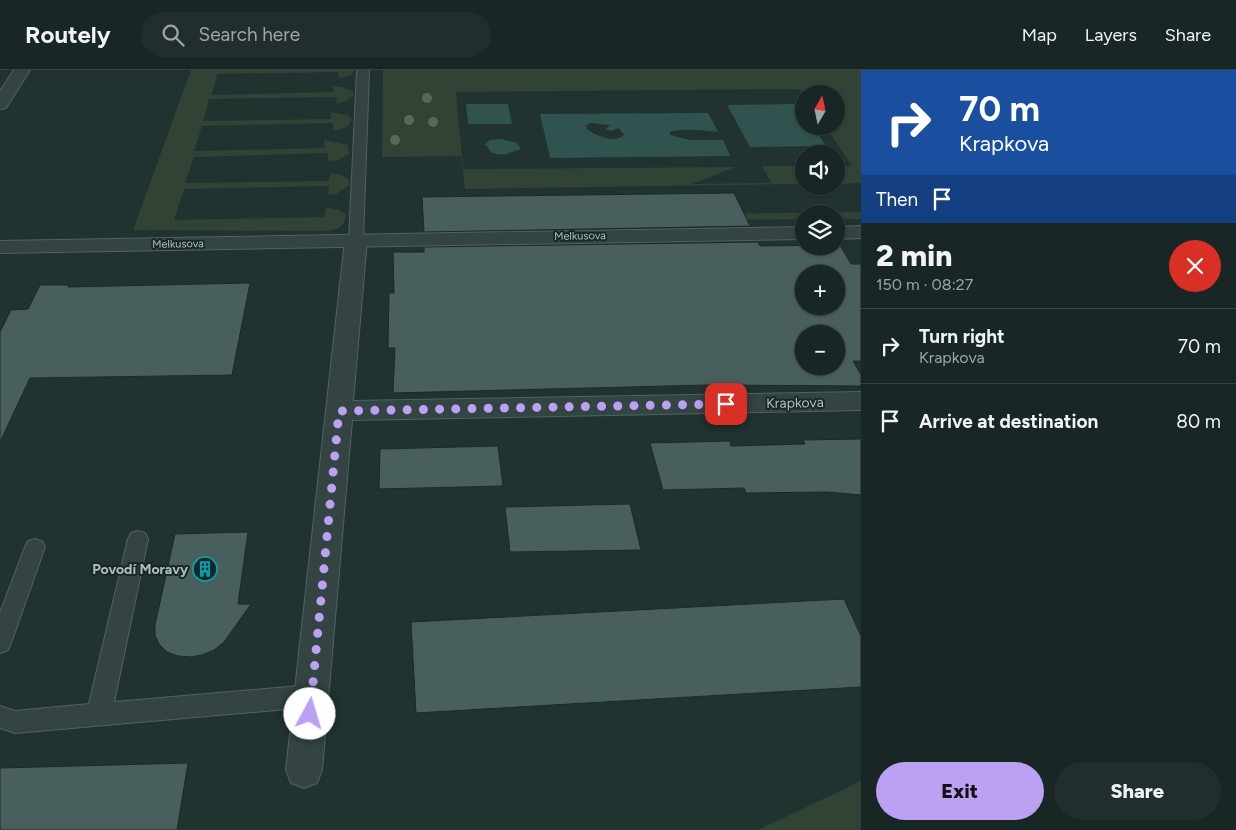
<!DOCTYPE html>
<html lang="en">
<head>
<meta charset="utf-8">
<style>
  body { margin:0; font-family:Figtree,sans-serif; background:#212e2d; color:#f1f3f6; height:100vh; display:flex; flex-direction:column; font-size:19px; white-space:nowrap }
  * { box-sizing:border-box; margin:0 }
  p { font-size:16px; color:#9fa5a7 }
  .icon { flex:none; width:28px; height:28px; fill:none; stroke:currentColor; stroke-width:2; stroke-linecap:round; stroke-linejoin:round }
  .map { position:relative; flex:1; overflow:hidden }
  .sheet { display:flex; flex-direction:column; background:#182625; width:375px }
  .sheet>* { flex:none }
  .guide { background:#1a4fa0; color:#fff; overflow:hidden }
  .needle { width:32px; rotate:9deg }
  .tools { position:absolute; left:795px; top:15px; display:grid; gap:10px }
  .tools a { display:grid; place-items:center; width:50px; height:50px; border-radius:50%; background:#182625; box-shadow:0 1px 4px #0004,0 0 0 1px #364342; font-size:25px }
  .pin { position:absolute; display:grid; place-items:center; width:42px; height:42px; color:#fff; margin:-21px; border-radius:10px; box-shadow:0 2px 8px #0006 }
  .me { position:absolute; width:55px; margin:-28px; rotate:6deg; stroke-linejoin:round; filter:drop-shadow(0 0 4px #0008) }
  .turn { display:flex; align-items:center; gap:18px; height:105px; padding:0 15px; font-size:22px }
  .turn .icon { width:65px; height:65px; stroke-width:2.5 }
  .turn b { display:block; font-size:35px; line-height:42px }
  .then { display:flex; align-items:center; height:48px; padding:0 15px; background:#0003; gap:10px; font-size:19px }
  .round { display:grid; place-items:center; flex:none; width:52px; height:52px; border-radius:26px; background:#212e2d }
  .headline { display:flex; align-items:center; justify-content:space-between; height:85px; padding:0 15px }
  h1 { font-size:30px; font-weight:800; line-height:38px }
  .cta { display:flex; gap:10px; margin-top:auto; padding:10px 15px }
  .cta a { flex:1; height:58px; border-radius:30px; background:#bca0f2; color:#111; font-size:20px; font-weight:800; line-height:58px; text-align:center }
  .cta a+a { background:#212e2d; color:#f1f3f6 }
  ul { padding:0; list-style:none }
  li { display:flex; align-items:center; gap:15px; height:75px; padding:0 15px; border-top:1px solid #364342 }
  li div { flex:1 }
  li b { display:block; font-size:19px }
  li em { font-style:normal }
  header { display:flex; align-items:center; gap:30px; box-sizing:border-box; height:70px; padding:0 25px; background:#182625; border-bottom:1px solid #364342 }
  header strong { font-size:24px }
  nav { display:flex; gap:28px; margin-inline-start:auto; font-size:18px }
  .search { width:350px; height:45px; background:#212e2d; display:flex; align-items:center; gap:12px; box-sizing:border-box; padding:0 18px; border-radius:28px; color:#9fa5a7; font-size:19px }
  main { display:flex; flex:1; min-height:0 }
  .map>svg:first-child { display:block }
</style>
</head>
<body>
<header>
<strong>Routely</strong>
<div class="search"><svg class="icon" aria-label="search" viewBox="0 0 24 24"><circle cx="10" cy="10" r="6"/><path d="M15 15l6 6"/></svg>Search here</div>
<nav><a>Map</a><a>Layers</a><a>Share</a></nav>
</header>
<main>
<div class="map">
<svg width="861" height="760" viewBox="0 0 861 760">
  <rect width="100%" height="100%" fill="#203331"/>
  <g fill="#304334">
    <path d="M191,0H355L351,5L339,8L338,2L217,4L212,25L334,22L333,16L342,17L354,22L353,26L344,32L336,33L337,27L209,29L203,51L331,49L330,42L347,45L352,49C349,58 342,59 334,60L332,53L202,56L194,81L325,78L324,70L348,75L349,84L338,90L329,91L327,83L194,87L185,113L328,111L331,103L341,105L348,109L349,115L336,124L328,125L329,116L184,119L174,150L324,147L326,137L339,140L346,145L344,153L339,158L328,161L133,160Z"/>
    <path d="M383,0H861V113L836,114V96H852L825,56H836V24L804,25L799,19L456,22L463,99L735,97L692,114L771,113L762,96H804V114L465,119L461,86L382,87Z"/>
    <path d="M861,142V149H836V144H804V149L537,153L497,147Z"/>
    <path d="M861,711V760H758Z"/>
  </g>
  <g fill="#305350" fill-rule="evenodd">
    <path d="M466,34H508L512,54H468Z"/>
    <path d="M798,34L804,42V56H813L826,76L750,77L727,35Z"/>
    <path d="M708,43L718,62C702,60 685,58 670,62V65L690,70H723L730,86L550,88L540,44ZM591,53L610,55L606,59L611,61L619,58L624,65C615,74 596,66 587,59L586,55Z"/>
    <path d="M501,69L517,73L521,79C509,82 506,88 491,82L487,76L484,75L490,70Z"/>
  </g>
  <g fill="#495f5e" stroke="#1b2a29" fill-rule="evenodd">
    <path d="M734,123L750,156L424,162L422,127Z"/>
    <path d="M758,172L760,176L840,175L851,194H861V291H853L861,305V316L706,315L393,323L395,278H388L389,223H394L393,182H424V177ZM804,204H836V236H804ZM804,264H836V296H804Z"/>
    <path d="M250,213L232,305L30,308L0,372V262L11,240L28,239L40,215H69L68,217Z"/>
    <path d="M861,369V425L828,422L746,423L744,418L663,420L650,373L730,371L731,376L805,374L803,370Z"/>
    <path d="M498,376L503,416L379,419L380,379Z"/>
    <path d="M630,434L641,480L510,482L505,437Z"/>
    <path d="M248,462L238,534H251L224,572L214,580L202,585L190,587L178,586L167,582L159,574L155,565V555L175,464Z"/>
    <path d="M844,529L861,566V617L416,643L411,552Z"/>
    <path d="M188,693L177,760H0V698Z"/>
  </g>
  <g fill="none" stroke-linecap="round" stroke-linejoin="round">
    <defs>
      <g id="service">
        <path d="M357,0H369L363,170L361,173H351L349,170Z"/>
        <path d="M138,461L145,463L148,469L114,632L311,615L319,618L323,626L319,634L311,637L15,663L0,658V636L15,641L89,634L128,469L131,463Z"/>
        <path d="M35,469L42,471L45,477L11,573L8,580L0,583V543L25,477L28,471Z"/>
      </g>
      <g id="minor">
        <path d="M14,0H30L6,38L0,39V21Z"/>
        <path d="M356,164L364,165L367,170L353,331L861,322V340L352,350L322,700L317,713L304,718L291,713L286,700L345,170L348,165Z"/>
      </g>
      <g id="tertiary">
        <path d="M861,156V168L836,169V157Z"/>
        <path d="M804,157V169L0,183V171Z"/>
      </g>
    </defs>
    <use href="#service" stroke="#516261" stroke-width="2"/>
    <use href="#minor" stroke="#516261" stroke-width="2"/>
    <use href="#tertiary" stroke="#516261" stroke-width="2"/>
    <use href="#service" fill="#334443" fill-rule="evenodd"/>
    <use href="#minor" fill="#334443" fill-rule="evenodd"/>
    <use href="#tertiary" fill="#334443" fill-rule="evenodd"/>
  </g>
  <g fill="#556954">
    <circle cx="427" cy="28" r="5"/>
    <circle cx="409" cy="50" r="5"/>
    <circle cx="433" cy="52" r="5"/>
    <circle cx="395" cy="70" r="5"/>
  </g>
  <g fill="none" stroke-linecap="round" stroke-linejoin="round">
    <path stroke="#bca0f2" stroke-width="9" stroke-dasharray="0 16.2" d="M310,644L339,341L726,334"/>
  </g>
  <defs>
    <symbol id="building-ring" viewBox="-11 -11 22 22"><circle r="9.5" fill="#192827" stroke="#0f9aa8" stroke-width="1.5"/><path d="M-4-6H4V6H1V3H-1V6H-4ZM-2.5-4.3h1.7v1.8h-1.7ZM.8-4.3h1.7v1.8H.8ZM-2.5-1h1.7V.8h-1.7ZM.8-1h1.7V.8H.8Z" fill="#0f9aa8"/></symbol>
  </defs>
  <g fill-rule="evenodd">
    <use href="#building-ring" x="191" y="485" width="28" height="28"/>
  </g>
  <g text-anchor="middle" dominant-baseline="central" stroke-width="4" stroke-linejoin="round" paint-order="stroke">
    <g font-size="11" fill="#adc1c0" stroke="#192827">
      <text transform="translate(580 166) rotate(-1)">Melkusova</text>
      <text transform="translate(178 174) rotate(-1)">Melkusova</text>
    </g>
    <g font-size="14" fill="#adc1c0" stroke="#192827">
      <text transform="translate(795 333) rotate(-1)">Krapkova</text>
    </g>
    <g font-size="14" font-weight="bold" fill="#adc1c0" stroke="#192827" text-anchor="end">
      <text x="188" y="499">Povodí Moravy</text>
    </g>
  </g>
</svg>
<div class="tools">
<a><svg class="needle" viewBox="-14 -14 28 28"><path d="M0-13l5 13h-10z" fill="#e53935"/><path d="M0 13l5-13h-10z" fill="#9fa5a7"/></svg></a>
<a><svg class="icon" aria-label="sound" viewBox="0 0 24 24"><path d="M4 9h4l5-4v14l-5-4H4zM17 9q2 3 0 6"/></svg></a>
<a><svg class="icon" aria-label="layers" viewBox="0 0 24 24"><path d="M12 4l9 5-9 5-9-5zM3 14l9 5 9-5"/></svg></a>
<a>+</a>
<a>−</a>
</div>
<div class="pin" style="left:726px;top:334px;background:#d93025"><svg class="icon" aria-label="arrive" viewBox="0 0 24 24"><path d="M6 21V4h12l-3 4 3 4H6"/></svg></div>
<svg class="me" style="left:310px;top:644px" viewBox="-20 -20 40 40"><circle r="19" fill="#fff"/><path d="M0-13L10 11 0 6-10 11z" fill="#bca0f2"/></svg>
</div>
<section class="sheet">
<div class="guide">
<div class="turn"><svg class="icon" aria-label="right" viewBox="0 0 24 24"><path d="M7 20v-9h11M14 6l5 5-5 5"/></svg><div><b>70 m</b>Krapkova</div></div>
<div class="then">Then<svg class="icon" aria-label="arrive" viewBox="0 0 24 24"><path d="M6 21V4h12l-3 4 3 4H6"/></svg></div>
</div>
<div class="headline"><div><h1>2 min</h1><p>150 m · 08:27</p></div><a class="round" style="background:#d93025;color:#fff"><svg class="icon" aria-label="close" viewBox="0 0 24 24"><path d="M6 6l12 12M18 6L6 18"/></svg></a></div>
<ul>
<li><svg class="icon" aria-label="right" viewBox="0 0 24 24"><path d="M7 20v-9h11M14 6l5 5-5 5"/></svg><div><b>Turn right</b><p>Krapkova</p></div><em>70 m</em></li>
<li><svg class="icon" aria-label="arrive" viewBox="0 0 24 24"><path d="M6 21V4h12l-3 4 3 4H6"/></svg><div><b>Arrive at destination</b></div><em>80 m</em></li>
</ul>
<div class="cta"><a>Exit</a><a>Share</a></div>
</section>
</main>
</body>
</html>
